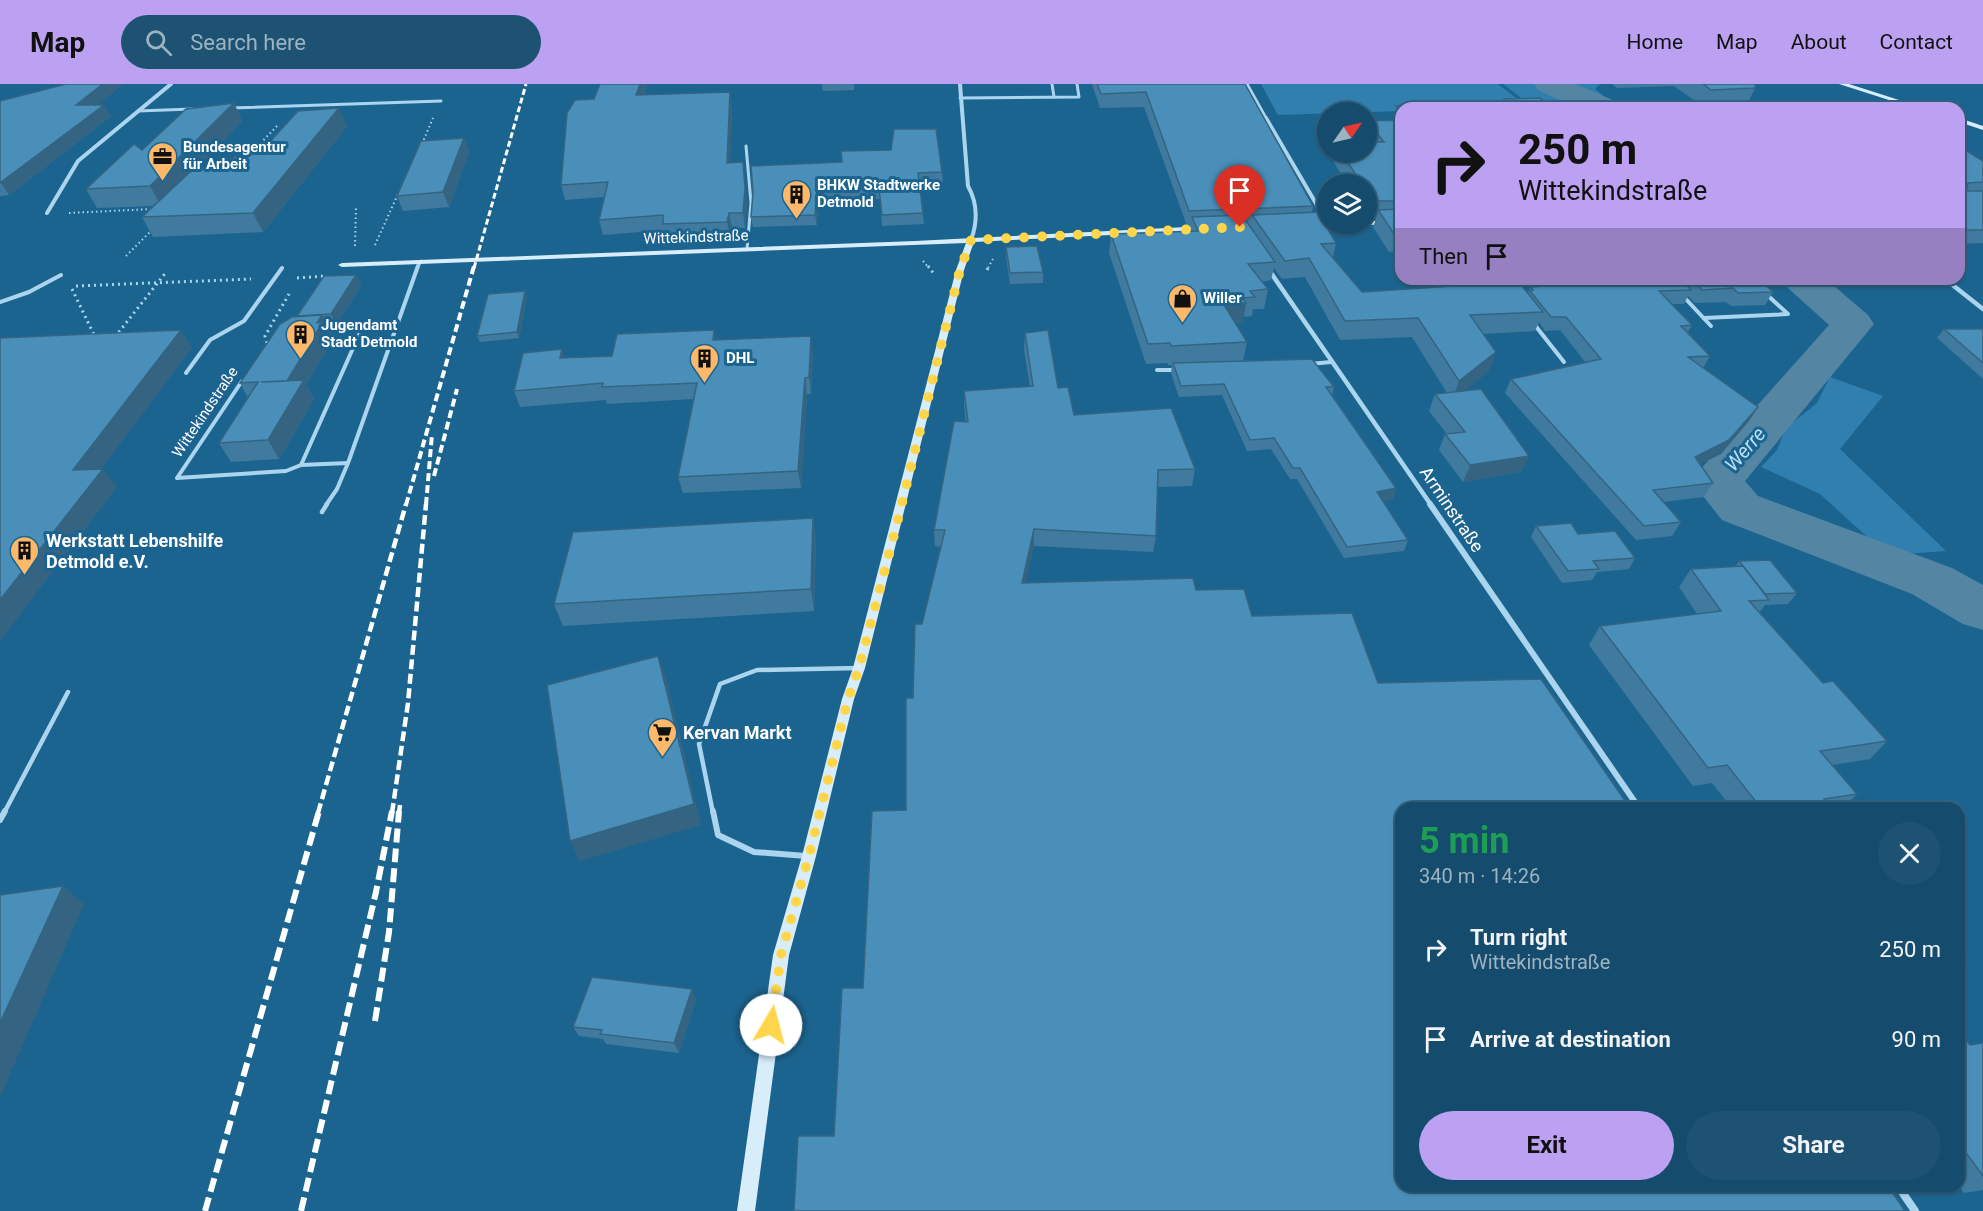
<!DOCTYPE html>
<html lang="en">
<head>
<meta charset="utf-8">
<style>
  body { margin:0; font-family:Roboto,sans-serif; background:#1e5272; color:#f1f3f6; height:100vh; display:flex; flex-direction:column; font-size:22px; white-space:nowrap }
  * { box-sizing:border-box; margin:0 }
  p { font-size:20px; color:#9db3c2 }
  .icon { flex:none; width:33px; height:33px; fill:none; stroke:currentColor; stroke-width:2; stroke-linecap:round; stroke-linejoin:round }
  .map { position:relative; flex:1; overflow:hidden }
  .details { position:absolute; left:1395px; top:718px; width:570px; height:390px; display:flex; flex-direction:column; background:#154b6c; border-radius:18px; box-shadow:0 2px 4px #0004,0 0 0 2px #34637f }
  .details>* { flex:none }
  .hud { position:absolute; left:1395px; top:18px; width:570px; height:183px; border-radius:18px; box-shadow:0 2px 4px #0004,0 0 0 2px #34637f; background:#bca0f2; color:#111; overflow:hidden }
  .needle { width:39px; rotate:56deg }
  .fabs { position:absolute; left:1317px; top:18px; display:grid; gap:12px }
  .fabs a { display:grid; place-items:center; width:60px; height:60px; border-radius:50%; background:#154b6c; box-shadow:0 2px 4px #0004,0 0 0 2px #34637f; font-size:30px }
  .pin { position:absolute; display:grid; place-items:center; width:51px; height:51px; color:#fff; margin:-62px -26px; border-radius:50% 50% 50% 0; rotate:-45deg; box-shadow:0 0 6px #0007 }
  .pin .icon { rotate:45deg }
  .me { position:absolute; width:66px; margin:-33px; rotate:8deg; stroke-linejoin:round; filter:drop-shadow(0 0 4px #0008) }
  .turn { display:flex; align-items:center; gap:21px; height:126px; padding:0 24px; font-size:27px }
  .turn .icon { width:78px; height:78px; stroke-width:2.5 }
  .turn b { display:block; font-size:42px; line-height:51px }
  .then { display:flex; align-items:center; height:57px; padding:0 24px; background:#0003; gap:12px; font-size:22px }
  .round { display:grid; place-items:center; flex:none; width:63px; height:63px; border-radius:32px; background:#1e5272 }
  .headline { display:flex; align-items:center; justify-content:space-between; height:102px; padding:0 24px }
  h1 { font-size:36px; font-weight:700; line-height:45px; color:#1e9e55 }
  .cta { display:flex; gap:12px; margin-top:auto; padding:12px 24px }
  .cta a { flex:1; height:69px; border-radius:36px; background:#bca0f2; color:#111; font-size:24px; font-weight:700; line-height:69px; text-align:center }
  .cta a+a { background:#1e5272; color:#f1f3f6 }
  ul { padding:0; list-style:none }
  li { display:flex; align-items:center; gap:18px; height:90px; padding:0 24px }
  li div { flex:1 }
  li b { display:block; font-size:22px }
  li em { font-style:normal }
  header { display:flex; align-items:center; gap:36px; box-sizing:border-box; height:84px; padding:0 30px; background:#bca0f2; color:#111 }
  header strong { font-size:28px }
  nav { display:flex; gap:33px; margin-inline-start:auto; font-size:21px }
  .search { width:420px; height:54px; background:#1e5272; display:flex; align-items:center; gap:15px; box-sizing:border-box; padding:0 21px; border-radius:33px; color:#9db3c2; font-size:22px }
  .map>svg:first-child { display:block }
</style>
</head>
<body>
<header>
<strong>Map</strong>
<div class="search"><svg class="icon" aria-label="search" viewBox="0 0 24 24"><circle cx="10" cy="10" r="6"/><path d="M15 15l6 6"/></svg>Search here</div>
<nav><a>Home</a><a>Map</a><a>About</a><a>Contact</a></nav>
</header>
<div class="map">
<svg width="1983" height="1127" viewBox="0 0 1983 1127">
  <rect width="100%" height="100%" fill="#1c6490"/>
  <g fill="#307fae">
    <path d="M1261,0H1498L1528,23L1401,24V27L1278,31Z"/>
    <path d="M1503,0H1600L1595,5L1619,24L1533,23Z"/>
    <path d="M1830,293L1883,312L1840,365L1946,467L1887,471L1820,410L1761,383L1777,366L1786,344L1817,319Z"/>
  </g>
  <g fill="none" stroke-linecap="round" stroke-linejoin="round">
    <g fill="#5486a4" fill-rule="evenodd">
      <path d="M1534,0H1575L1615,17L1620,24H1578L1538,6Z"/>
      <path d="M1782,195H1826L1868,231L1874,240L1745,397L1758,412L1952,484L1983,501V546L1963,540L1912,510L1722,436L1692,398L1699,387L1829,241L1788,204Z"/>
    </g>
    <g stroke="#abd5ee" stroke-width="2" stroke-dasharray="1.5 3" stroke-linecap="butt">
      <path d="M422,60L433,34"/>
      <path d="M251,69L279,40"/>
      <path d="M69,129L152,125L154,127"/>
      <path d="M375,161L398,110"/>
      <path d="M355,162L356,123"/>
      <path d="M126,172L153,145"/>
      <path d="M923,177L929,184"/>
      <path d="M988,184L993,175"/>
    </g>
    <g stroke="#abd5ee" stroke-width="3" stroke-dasharray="2 4" stroke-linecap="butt">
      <path d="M928,182L934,190"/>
      <path d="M987,186L989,182"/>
      <path d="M297,194L326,192"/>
      <path d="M76,202L251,195"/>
      <path d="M72,205L96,255"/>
      <path d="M115,253L167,187"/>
      <path d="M267,259L265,252L289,210"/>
    </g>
    <g stroke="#abd5ee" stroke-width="3">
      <path d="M1052,0L1054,13"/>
      <path d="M1247,0L1266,34"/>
      <path d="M960,14L1079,13L1077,0"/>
      <path d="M230,24L441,17"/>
      <path d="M138,27L192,25"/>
      <path d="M746,62L751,119L747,165"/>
      <path d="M417,184L421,177"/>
    </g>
    <g stroke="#abd5ee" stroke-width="4">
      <path d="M1495,195L1507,205"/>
      <path d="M1683,212L1711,242"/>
      <path d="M0,218L29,208L61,191"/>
      <path d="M1704,234L1788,230L1765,209"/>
      <path d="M1534,240L1564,278"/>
      <path d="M1310,280L1331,278"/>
      <path d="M1157,286H1176"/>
      <path d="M186,289L210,256L244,237L282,184"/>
      <path d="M242,297L177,394L286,387L301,381L348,379"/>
      <path d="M301,381L362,244L324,247"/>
      <path d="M326,421L337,405L348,379L418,182"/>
    </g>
    <g stroke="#abd5ee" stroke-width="4.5">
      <path d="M322,428L327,420"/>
      <path d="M4,729L68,608"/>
      <path d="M713,729L699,660L720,600L757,586L859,584"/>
    </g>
    <g stroke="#abd5ee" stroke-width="6">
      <path d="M713,727L718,751L754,768L806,772"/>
      <path d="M0,736L5,727"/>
    </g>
    <g stroke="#abd5ee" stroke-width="4">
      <path d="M960,0L968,102C978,120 978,137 971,156"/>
      <path d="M1266,34L1328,140"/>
      <path d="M47,129L78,77L171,0"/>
    </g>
    <g stroke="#abd5ee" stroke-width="4.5">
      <path d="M1269,186L1431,421"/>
      <path d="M1945,195L1983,225"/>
    </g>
    <path stroke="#abd5ee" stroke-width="6" d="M1430,420L1639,724"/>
    <path stroke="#abd5ee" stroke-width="8" d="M1898,1102L1915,1127"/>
    <g fill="#d8edfa" fill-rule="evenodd">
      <path d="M1839,0H1849L1924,24H1914Z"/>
      <path d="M1959,34L1983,42V46L1959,38Z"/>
      <path d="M1401,136V140L1366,141L1362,140H1366V137Z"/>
      <path d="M1328,138V140H1355L1351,142L1310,143L1306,141L1310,139Z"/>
      <path d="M1206,142H1209V146L974,158L964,186L865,584L854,615L816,772L789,871L755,1127H737L773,871L802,772L842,615L853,584L956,186L966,159L342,183L338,181L342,179L915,157Z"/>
    </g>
    <path stroke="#fff" stroke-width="3" stroke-dasharray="6 3" stroke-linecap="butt" d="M474,184L526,0"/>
    <g stroke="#fff" stroke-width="4" stroke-dasharray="8 4" stroke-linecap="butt">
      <path d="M434,392L457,305"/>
      <path d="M406,421L474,182"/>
      <path d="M426,421L432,350"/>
    </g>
    <g stroke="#fff" stroke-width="4.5" stroke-dasharray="10 4.5" stroke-linecap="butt">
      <path d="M318,729L406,420"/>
      <path d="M392,729L408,619L426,420"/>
      <path d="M399,729L400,721"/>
    </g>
    <g stroke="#fff" stroke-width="6" stroke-dasharray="14 6" stroke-linecap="butt">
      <path d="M375,937L389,848L399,727"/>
      <path d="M205,1127L319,727"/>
      <path d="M301,1127L376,808L392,727"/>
    </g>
  </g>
  <g fill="#407b9f">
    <path d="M66,0H123L97,21L111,32L9,111L0,112V17Z"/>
    <path d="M647,0L644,11L732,22L730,79L743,78L747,119L745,144H732L730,153L667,155L664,146L603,151L599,136L604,113L565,116L561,101L594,15Z"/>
    <path d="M822,0H854V6L823,7Z"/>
    <path d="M1092,0H1245L1313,122L1312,128L1336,159L1333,173L1362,208L1528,209L1530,203L1541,202V195H1759L1773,208L1765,221L1731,222L1726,218L1695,219L1688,212L1684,220H1671L1692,241L1688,248L1710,272L1703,284L1758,323L1749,337L1721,370L1700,380L1713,399L1704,413L1663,418L1681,438L1672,452L1636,456L1505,309L1511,295L1586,279L1560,246L1545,247L1539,238L1535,247L1483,250L1489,287L1463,307L1521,388L1463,398L1439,366L1445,350H1447L1429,327L1435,310L1447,309L1412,253L1340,256L1305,193L1282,195L1274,184L1271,196L1261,198L1268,205L1264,225H1253L1252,232L1243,233V238L1235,239L1247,258L1243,277L1334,303L1332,311L1396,404L1393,415L1383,417L1408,456L1404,467L1344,474L1297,395H1290L1271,365L1247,367L1222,311L1179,313L1171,289L1172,281H1168V279L1146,280L1109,169L1111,150L1190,147L1191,142H1187L1144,23L1100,24Z"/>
    <path d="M1612,0H1755V4L1747,21L1704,23L1674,2L1617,4Z"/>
    <path d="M1504,15L1551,24H1401V167L1389,168L1373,143L1376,135H1368L1366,132V100H1347L1332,75L1333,68H1366L1367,37L1394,36L1393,34L1396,22L1503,19Z"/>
    <path d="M234,19L242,37L195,86L347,42L263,148L153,153L142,133L154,122L97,124L86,105L142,66Z"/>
    <path d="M1834,20L1898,24H1831Z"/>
    <path d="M464,54L469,68L449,123L403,127L397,112Z"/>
    <path d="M1959,62L1983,77V159L1959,160Z"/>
    <path d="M751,82L942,88L943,98L919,99L924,140L882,142L880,115L818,118L817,141L753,143L751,133L753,108Z"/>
    <path d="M1006,163L1043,188V199L1010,200L1006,173Z"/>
    <path d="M356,191L361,201L336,241L327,242L331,250L330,252L332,257L306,300L314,315L279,375L231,378L219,359L248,314L240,299L297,232Z"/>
    <path d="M527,212L519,254L480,258L477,252Z"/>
    <path d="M1944,245H1983V295L1937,254Z"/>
    <path d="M1025,249L1074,331L1195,385L1192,402L1157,403L1156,452L1153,468L1034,462L834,1052L863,904L906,726L913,614L922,540L941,463L935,462L934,446L966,338L964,323V307L1030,303L1024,265Z"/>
    <path d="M716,256L813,268L811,310H807L801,404L683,409L678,393L693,315L607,320L606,316L520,323L514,307L565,274L612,272Z"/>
    <path d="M813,434L816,456L814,527L563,542L554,520Z"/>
    <path d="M1536,442L1578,450L1635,474L1629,485L1597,488L1592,496L1562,499L1531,453Z"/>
    <path d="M1739,477L1797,509L1788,520L1765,521L1759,529L1823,599L1887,657L1870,675L1832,681L1857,710L1843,724H1732L1712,699L1693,702L1589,561L1600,542L1697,530L1679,503L1691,485L1735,483Z"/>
    <path d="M1959,867L1967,876L1959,882Z"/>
    <path d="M696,915L679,969L606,960L603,955L579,952L573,943Z"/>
    <path d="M1959,947L1970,961L1983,959V1106L1964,1109L1959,1102Z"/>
  </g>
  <g fill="#346482">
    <path d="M103,0H123L83,33L76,21Z"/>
    <path d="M640,0H647L639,25L636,11Z"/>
    <path d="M730,8L732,22L730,93L727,79Z"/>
    <path d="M234,19L242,37L161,122L150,102Z"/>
    <path d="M104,21L111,32L9,111L1,99Z"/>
    <path d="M339,24L347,42L263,148L253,129Z"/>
    <path d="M464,54L469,68L449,123L443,108Z"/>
    <path d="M743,78L747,119L745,144L743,129Z"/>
    <path d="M817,107L818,118L817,141L815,131Z"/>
    <path d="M729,129L732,144L730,153L727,138Z"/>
    <path d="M356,191L361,201L336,241L331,230Z"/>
    <path d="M525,207L527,212L519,254L517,248Z"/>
    <path d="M1246,219L1243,238L1220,241L1224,221Z"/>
    <path d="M322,231L331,250L330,252L332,257L306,300L314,315L279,375L268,356L287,297L317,239Z"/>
    <path d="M181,246L192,264L87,404L73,386Z"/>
    <path d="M714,246L717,261L713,256Z"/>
    <path d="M811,252L813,268L811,310L809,293Z"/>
    <path d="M562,265L567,282L560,274Z"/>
    <path d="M1496,268L1489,287L1452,316L1459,297Z"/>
    <path d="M805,294L807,310L801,404L798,387Z"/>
    <path d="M1758,323L1749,337L1721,370L1687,387L1695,373Z"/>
    <path d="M1529,372L1521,388L1463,398L1470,381Z"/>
    <path d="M103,385L117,403L0,557V516Z"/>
    <path d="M1396,404L1393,415L1373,419L1377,408Z"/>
    <path d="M813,434L816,456L814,527L811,505Z"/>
    <path d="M1034,445V462L1022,516V499Z"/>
    <path d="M658,572L666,593L701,741L580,777L570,757Z"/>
    <path d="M63,802L84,820L0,1013V939Z"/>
    <path d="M692,905L696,915L679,969L674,959Z"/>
  </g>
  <g fill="#4a8fb9" stroke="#346482" stroke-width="1.5">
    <path d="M66,0H103L76,21H104L0,99V17Z"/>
    <path d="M600,0H640L636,11L730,8L727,79L743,78L745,104L743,129H729L727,138L663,140V131L599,136L608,98L561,101L567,29L575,16L594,15Z"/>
    <path d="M1097,0H1245L1313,122L1189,127L1146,8L1101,10Z"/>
    <path d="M1703,0H1755V4L1711,6Z"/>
    <path d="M1540,14L1551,24H1401V28L1396,22L1507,19L1504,15Z"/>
    <path d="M1887,17L1898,24H1841L1834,20Z"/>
    <path d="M234,19L150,102L86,105L134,60L142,66L186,25Z"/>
    <path d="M339,24L253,129L142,133L190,88L266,62L298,27Z"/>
    <path d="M1401,36V117H1373L1366,108V100H1362L1341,68H1366V58H1384L1367,37Z"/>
    <path d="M894,45H936L942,88L918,89L923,129L882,131L879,104L817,107L815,131L751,133L753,108L751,82L842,78L841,67L891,66Z"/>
    <path d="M464,54L443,108L397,112L421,57Z"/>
    <path d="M1959,62L1983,77V98L1968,99L1966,107H1983V146H1959Z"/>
    <path d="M1401,125V150H1394L1378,126Z"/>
    <path d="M1318,128L1336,159L1321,160L1362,208L1454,202H1522L1543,228L1470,231L1496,268L1459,297L1418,234L1345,237L1309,174L1285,177L1252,131Z"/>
    <path d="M1242,131L1275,178L1248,180L1268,205L1250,207L1255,213L1243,214L1246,219L1224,221L1247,258L1171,262L1170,259L1148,260L1111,150L1198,147L1192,133Z"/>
    <path d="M1037,162L1043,188L1010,189L1006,163Z"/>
    <path d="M356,191L331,230L297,232L324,192Z"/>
    <path d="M1547,195H1680L1691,206L1659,207L1692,241L1681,242L1710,272L1688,273L1758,323L1729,356L1695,373L1713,399L1653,406L1681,438L1644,442L1511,295L1601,275L1566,233H1551L1530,207L1533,206L1530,203L1547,202Z"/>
    <path d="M1692,195H1759L1773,208L1738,209L1733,204L1702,206Z"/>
    <path d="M525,207L517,248L477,252L488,210Z"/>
    <path d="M322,231L317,239L323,238L287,297L261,298L304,296L268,356L219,359L258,298L240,299L280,240L292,233Z"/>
    <path d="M1944,245H1983V279Z"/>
    <path d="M181,246L73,386L103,385L0,516V254Z"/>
    <path d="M714,246L713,256L811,252L809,293L805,294L798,387L678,393L697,299L602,303L603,299L514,307L523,269L562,265L560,274L612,272L617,250Z"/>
    <path d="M1048,246L1058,304L1068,303L1074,331L1171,324L1195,385L1158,386L1156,452L1034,445L1022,499L1193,494L1196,506L1244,505L1252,532L1352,529L1378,599L1541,595L1630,724H1401V1102H1888L1905,1127H794L798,1052H834L842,904H863L872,727L906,726V614H913L915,540H922L945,446H934L954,337L968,338L964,307L1033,302L1025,249Z"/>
    <path d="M1312,275L1334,303H1326L1396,404L1377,408L1408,456L1347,463L1300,384H1293L1274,354L1250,356L1224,300L1181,302L1173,279Z"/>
    <path d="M1481,305L1529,372L1470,381L1445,350L1465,348L1435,310Z"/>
    <path d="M813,434L811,505L554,520L573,448Z"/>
    <path d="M1571,439L1578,450L1615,447L1635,474L1593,477L1599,485L1568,487L1536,442Z"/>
    <path d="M1770,476L1797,509L1765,510L1739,477Z"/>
    <path d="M1743,482L1769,516L1749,517L1823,599L1833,597L1887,657L1820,667L1857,710L1824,715L1832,724H1761L1727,681L1708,684L1600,542L1721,527L1691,485Z"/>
    <path d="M658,572L694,720L570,757L547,601Z"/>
    <path d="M63,802L0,939V811Z"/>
    <path d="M1959,867L1967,876L1959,877Z"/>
    <path d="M592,893L692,905L674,959L600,950L602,946L573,943Z"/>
    <path d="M1959,947L1970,961L1983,959V1092L1959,1059Z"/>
  </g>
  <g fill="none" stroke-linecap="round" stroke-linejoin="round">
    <path stroke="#ffd54a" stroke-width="10" stroke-dasharray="0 18" d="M771,941L781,871L809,772L848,615L859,584L894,451L960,186L971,156L1240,143"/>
  </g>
  <defs>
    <symbol id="office-pin" viewBox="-11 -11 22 30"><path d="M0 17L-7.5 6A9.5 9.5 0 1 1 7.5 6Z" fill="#feb86a" stroke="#1c6490"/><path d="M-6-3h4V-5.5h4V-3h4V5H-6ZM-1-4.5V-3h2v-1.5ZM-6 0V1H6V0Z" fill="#111"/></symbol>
    <symbol id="building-pin" viewBox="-11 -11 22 30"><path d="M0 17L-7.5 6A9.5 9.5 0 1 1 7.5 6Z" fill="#feb86a" stroke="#1c6490"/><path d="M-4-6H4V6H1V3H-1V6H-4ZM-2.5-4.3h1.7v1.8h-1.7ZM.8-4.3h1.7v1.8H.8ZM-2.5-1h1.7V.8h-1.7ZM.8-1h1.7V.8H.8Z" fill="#111"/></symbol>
    <symbol id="shop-pin" viewBox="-11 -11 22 30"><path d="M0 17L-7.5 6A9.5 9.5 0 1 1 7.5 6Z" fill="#feb86a" stroke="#1c6490"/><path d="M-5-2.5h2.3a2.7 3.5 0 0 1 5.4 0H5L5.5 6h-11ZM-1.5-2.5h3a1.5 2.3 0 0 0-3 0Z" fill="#111"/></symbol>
    <symbol id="supermarket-pin" viewBox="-11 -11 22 30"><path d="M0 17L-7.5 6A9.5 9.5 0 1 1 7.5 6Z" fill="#feb86a" stroke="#1c6490"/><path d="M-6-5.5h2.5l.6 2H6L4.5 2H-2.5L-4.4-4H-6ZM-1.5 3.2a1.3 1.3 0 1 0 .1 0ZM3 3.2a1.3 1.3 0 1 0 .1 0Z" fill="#111"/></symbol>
  </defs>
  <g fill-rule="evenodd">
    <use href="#office-pin" x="146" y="56" width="33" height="45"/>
    <use href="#building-pin" x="780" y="94" width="33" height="45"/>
    <use href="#shop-pin" x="1166" y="198" width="33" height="45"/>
    <use href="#building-pin" x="284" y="234" width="33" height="45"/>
    <use href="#building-pin" x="688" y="258" width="33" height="45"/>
    <use href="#building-pin" x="8" y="450" width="33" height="45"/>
    <use href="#supermarket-pin" x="646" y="632" width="33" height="45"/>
  </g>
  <g text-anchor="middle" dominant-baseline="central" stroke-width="6" stroke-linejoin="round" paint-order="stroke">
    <g font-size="15" font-weight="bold" fill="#fff" stroke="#1c6490" text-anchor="start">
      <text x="183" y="63">Bundesagentur<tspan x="183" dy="17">für Arbeit</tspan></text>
      <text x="817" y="101">BHKW Stadtwerke<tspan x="817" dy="17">Detmold</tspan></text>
      <text x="1203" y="214">Willer</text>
      <text x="321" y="241">Jugendamt<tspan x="321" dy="17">Stadt Detmold</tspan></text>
      <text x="726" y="274">DHL</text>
    </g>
    <g font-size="15" fill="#fff" stroke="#1c6490">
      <text transform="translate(696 153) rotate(-2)">Wittekindstraße</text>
      <text transform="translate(205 328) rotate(-56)">Wittekindstraße</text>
    </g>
    <g font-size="18" fill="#fff" stroke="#1c6490">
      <text transform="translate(1452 425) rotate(56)">Arminstraße</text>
    </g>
    <g font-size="18" font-weight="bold" fill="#fff" stroke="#1c6490" text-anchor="start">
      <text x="46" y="456">Werkstatt Lebenshilfe<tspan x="46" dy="21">Detmold e.V.</tspan></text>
      <text x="683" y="648">Kervan Markt</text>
    </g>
    <g font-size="20" font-style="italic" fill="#b8dff5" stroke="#1c6490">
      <text transform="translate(1745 365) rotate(-49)">Werre</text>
    </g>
  </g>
</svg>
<div class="fabs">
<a><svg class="needle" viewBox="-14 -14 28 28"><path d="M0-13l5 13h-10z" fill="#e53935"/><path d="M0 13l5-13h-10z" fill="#9db3c2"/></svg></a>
<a><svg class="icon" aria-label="layers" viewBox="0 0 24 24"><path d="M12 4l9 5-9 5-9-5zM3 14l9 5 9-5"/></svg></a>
</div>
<div class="pin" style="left:1240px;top:143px;background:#d93025"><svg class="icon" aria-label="arrive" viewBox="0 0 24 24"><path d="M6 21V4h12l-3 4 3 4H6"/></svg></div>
<svg class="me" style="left:771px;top:941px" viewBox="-20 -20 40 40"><circle r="19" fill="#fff"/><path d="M0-13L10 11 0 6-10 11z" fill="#ffd54a"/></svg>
<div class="hud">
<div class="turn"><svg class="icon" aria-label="right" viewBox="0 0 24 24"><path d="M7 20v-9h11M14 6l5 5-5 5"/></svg><div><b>250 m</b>Wittekindstraße</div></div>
<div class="then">Then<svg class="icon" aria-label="arrive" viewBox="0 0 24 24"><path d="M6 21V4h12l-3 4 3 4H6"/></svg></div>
</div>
<section class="details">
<div class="headline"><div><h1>5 min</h1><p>340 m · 14:26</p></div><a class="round"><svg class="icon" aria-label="close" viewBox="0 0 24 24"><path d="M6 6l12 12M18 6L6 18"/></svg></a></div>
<ul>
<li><svg class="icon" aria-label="right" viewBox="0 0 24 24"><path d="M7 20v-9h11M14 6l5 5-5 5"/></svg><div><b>Turn right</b><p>Wittekindstraße</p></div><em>250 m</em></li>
<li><svg class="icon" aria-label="arrive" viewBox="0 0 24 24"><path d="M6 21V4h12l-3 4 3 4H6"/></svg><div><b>Arrive at destination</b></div><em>90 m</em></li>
</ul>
<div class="cta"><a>Exit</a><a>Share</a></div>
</section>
</div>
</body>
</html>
